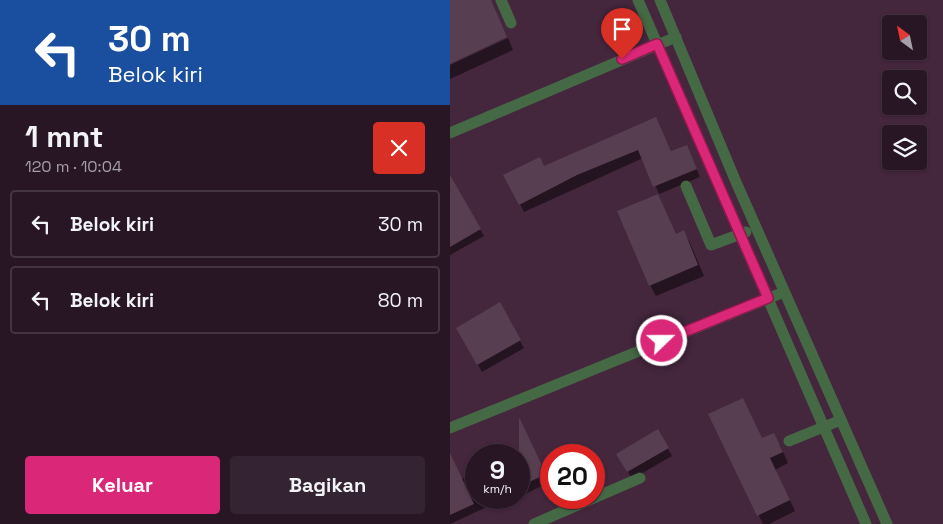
<!DOCTYPE html>
<html lang="id">
<head>
<meta charset="utf-8">
<style>
  body { margin:0; font-family:"Space Grotesk",sans-serif; background:#342332; color:#f1f3f6; height:100vh; display:flex; flex-direction:column; font-size:19px; white-space:nowrap }
  * { box-sizing:border-box; margin:0 }
  p { font-size:16px; color:#a59fa7 }
  .icon { flex:none; width:28px; height:28px; fill:none; stroke:currentColor; stroke-width:2; stroke-linecap:round; stroke-linejoin:round }
  .map { position:relative; flex:1; overflow:hidden }
  .panel { display:flex; flex-direction:column; background:#281625; width:450px }
  .panel>* { flex:none }
  .guide { background:#1a4fa0; color:#fff; overflow:hidden }
  .needle { width:32px; rotate:327deg }
  .controls { position:absolute; left:432px; top:15px; display:grid; gap:10px }
  .controls a { display:grid; place-items:center; width:45px; height:45px; border-radius:5px; background:#281625; box-shadow:0 1px 4px #0004,0 0 0 1px #443542; font-size:25px }
  .speed { position:absolute; left:15px; top:444px; display:flex; gap:10px; font-size:25px; font-weight:700; text-align:center }
  .speed>* { display:grid; place-content:center; width:65px; height:65px; border-radius:50%; background:#281625; box-shadow:0 1px 4px #0004,0 0 0 1px #443542; line-height:1 }
  .speed small { font-size:12px; font-weight:400 }
  .speed .limit { border:8px solid #d22; background:#fff; color:#111 }
  .pin { position:absolute; display:grid; place-items:center; width:42px; height:42px; color:#fff; margin:-51px -21px; border-radius:50% 50% 50% 0; rotate:-45deg; box-shadow:0 0 5px #0007 }
  .pin .icon { rotate:45deg }
  .me { position:absolute; width:55px; margin:-28px; rotate:68deg; stroke-linejoin:round; filter:drop-shadow(0 0 4px #0008) }
  .turn { display:flex; align-items:center; gap:18px; height:105px; padding:0 25px; font-size:22px }
  .turn .icon { width:65px; height:65px; stroke-width:2.5 }
  .turn b { display:block; font-size:35px; line-height:42px }
  .round { display:grid; place-items:center; flex:none; width:52px; height:52px; border-radius:5px; background:#342332 }
  .summary { display:flex; align-items:center; justify-content:space-between; height:85px; padding:0 25px }
  h1 { font-size:30px; font-weight:800; line-height:38px }
  .button { display:flex; gap:10px; margin-top:auto; padding:10px 25px }
  .button a { flex:1; height:58px; border-radius:5px; background:#db2777; color:#fff; font-size:20px; font-weight:800; line-height:58px; text-align:center }
  .button a+a { background:#342332; color:#f1f3f6 }
  ul { padding:0; list-style:none }
  li { display:flex; align-items:center; gap:15px; height:68px; margin:0 10px 8px; padding:0 15px; border:2px solid #443542; border-radius:5px }
  li div { flex:1 }
  li b { display:block; font-size:19px }
  li em { font-style:normal }
  main { display:flex; flex:1; min-height:0 }
  .map>svg:first-child { display:block }
</style>
</head>
<body>
<main>
<section class="panel">
<div class="guide">
<div class="turn"><svg class="icon" aria-label="left" viewBox="0 0 24 24"><path d="M17 20v-9H6M10 6l-5 5 5 5"/></svg><div><b>30 m</b>Belok kiri</div></div>
</div>
<div class="summary"><div><h1>1 mnt</h1><p>120 m · 10:04</p></div><a class="round" style="background:#d93025;color:#fff"><svg class="icon" aria-label="close" viewBox="0 0 24 24"><path d="M6 6l12 12M18 6L6 18"/></svg></a></div>
<ul>
<li><svg class="icon" aria-label="left" viewBox="0 0 24 24"><path d="M17 20v-9H6M10 6l-5 5 5 5"/></svg><div><b>Belok kiri</b></div><em>30 m</em></li>
<li><svg class="icon" aria-label="left" viewBox="0 0 24 24"><path d="M17 20v-9H6M10 6l-5 5 5 5"/></svg><div><b>Belok kiri</b></div><em>80 m</em></li>
</ul>
<div class="button"><a>Keluar</a><a>Bagikan</a></div>
</section>
<div class="map">
<svg width="493" height="524" viewBox="0 0 493 524">
  <rect width="100%" height="100%" fill="#361e31"/>
  <path fill="#44263d" fill-rule="evenodd" d="M0,0H493V524H0ZM441,24H469V51H441ZM441,79H469V106H441ZM441,134H469V161H441ZM26,455H69V498H26ZM101,455H144V498H101Z"/>
  <g fill="#0007">
    <path d="M58,38L63,50L0,79V65Z"/>
    <path d="M206,119L222,153L237,146L250,177L209,194L193,158L74,212L70,204L94,167Z"/>
    <path d="M5,187L34,236L0,255V190Z"/>
    <path d="M208,195L226,235L233,232L240,243L254,276L206,296L200,285Z"/>
    <path d="M49,304L74,348L32,372L7,328Z"/>
    <path d="M260,414L312,440L330,445L338,463L325,470L345,511L319,524H313Z"/>
    <path d="M208,431L222,456L182,479L168,454Z"/>
    <path d="M81,445L100,482L69,497V455H62Z"/>
    <path d="M26,472V498H67L54,504L52,500L0,524V485Z"/>
  </g>
  <g fill="#583e51">
    <path d="M0,0H41L57,37L0,64Z"/>
    <path d="M206,117L221,151L237,145L247,169L203,187L188,150L127,175L69,205L53,175L90,157L94,166Z"/>
    <path d="M0,175L31,229L0,247Z"/>
    <path d="M208,194L226,234L234,230L248,265L199,286L167,211Z"/>
    <path d="M50,302L71,340L27,365L6,328Z"/>
    <path d="M293,398L312,438L324,433L333,452L320,458L340,500L307,516L258,414Z"/>
    <path d="M69,417L96,474L69,487Z"/>
    <path d="M208,429L219,448L177,472L166,454Z"/>
    <path d="M0,453L24,504L0,515Z"/>
  </g>
  <g fill="none" stroke-linecap="round" stroke-linejoin="round">
    <g stroke="#456944" stroke-width="11">
      <path d="M51,0L61,23"/>
      <path d="M188,0L416,524"/>
      <path d="M210,0L286,182L437,524"/>
      <path d="M0,133L226,37"/>
      <path d="M236,186L261,245L296,232"/>
      <path d="M0,428L334,292"/>
      <path d="M339,441L391,420"/>
      <path d="M84,524L190,478"/>
    </g>
  </g>
  <g fill="none" stroke-linecap="round" stroke-linejoin="round">
    <defs>
      <path id="route" d="M172,59L207,44L318,298L212,341"/>
    </defs>
    <use href="#route" stroke="#8e194d" stroke-width="12"/>
    <use href="#route" stroke="#db2777" stroke-width="9"/>
  </g>
</svg>
<div class="controls">
<a><svg class="needle" viewBox="-14 -14 28 28"><path d="M0-13l5 13h-10z" fill="#e53935"/><path d="M0 13l5-13h-10z" fill="#a59fa7"/></svg></a>
<a><svg class="icon" aria-label="search" viewBox="0 0 24 24"><circle cx="10" cy="10" r="6"/><path d="M15 15l6 6"/></svg></a>
<a><svg class="icon" aria-label="layers" viewBox="0 0 24 24"><path d="M12 4l9 5-9 5-9-5zM3 14l9 5 9-5"/></svg></a>
</div>
<div class="speed"><div>9<small>km/h</small></div><div class="limit">20</div></div>
<div class="pin" style="left:172px;top:59px;background:#d93025"><svg class="icon" aria-label="arrive" viewBox="0 0 24 24"><path d="M6 21V4h12l-3 4 3 4H6"/></svg></div>
<svg class="me" style="left:212px;top:341px" viewBox="-20 -20 40 40"><circle r="17" fill="#db2777" stroke="#fff" stroke-width="3"/><path d="M0-11L8 9 0 5-8 9z" fill="#fff"/></svg>
</div>
</main>
</body>
</html>
